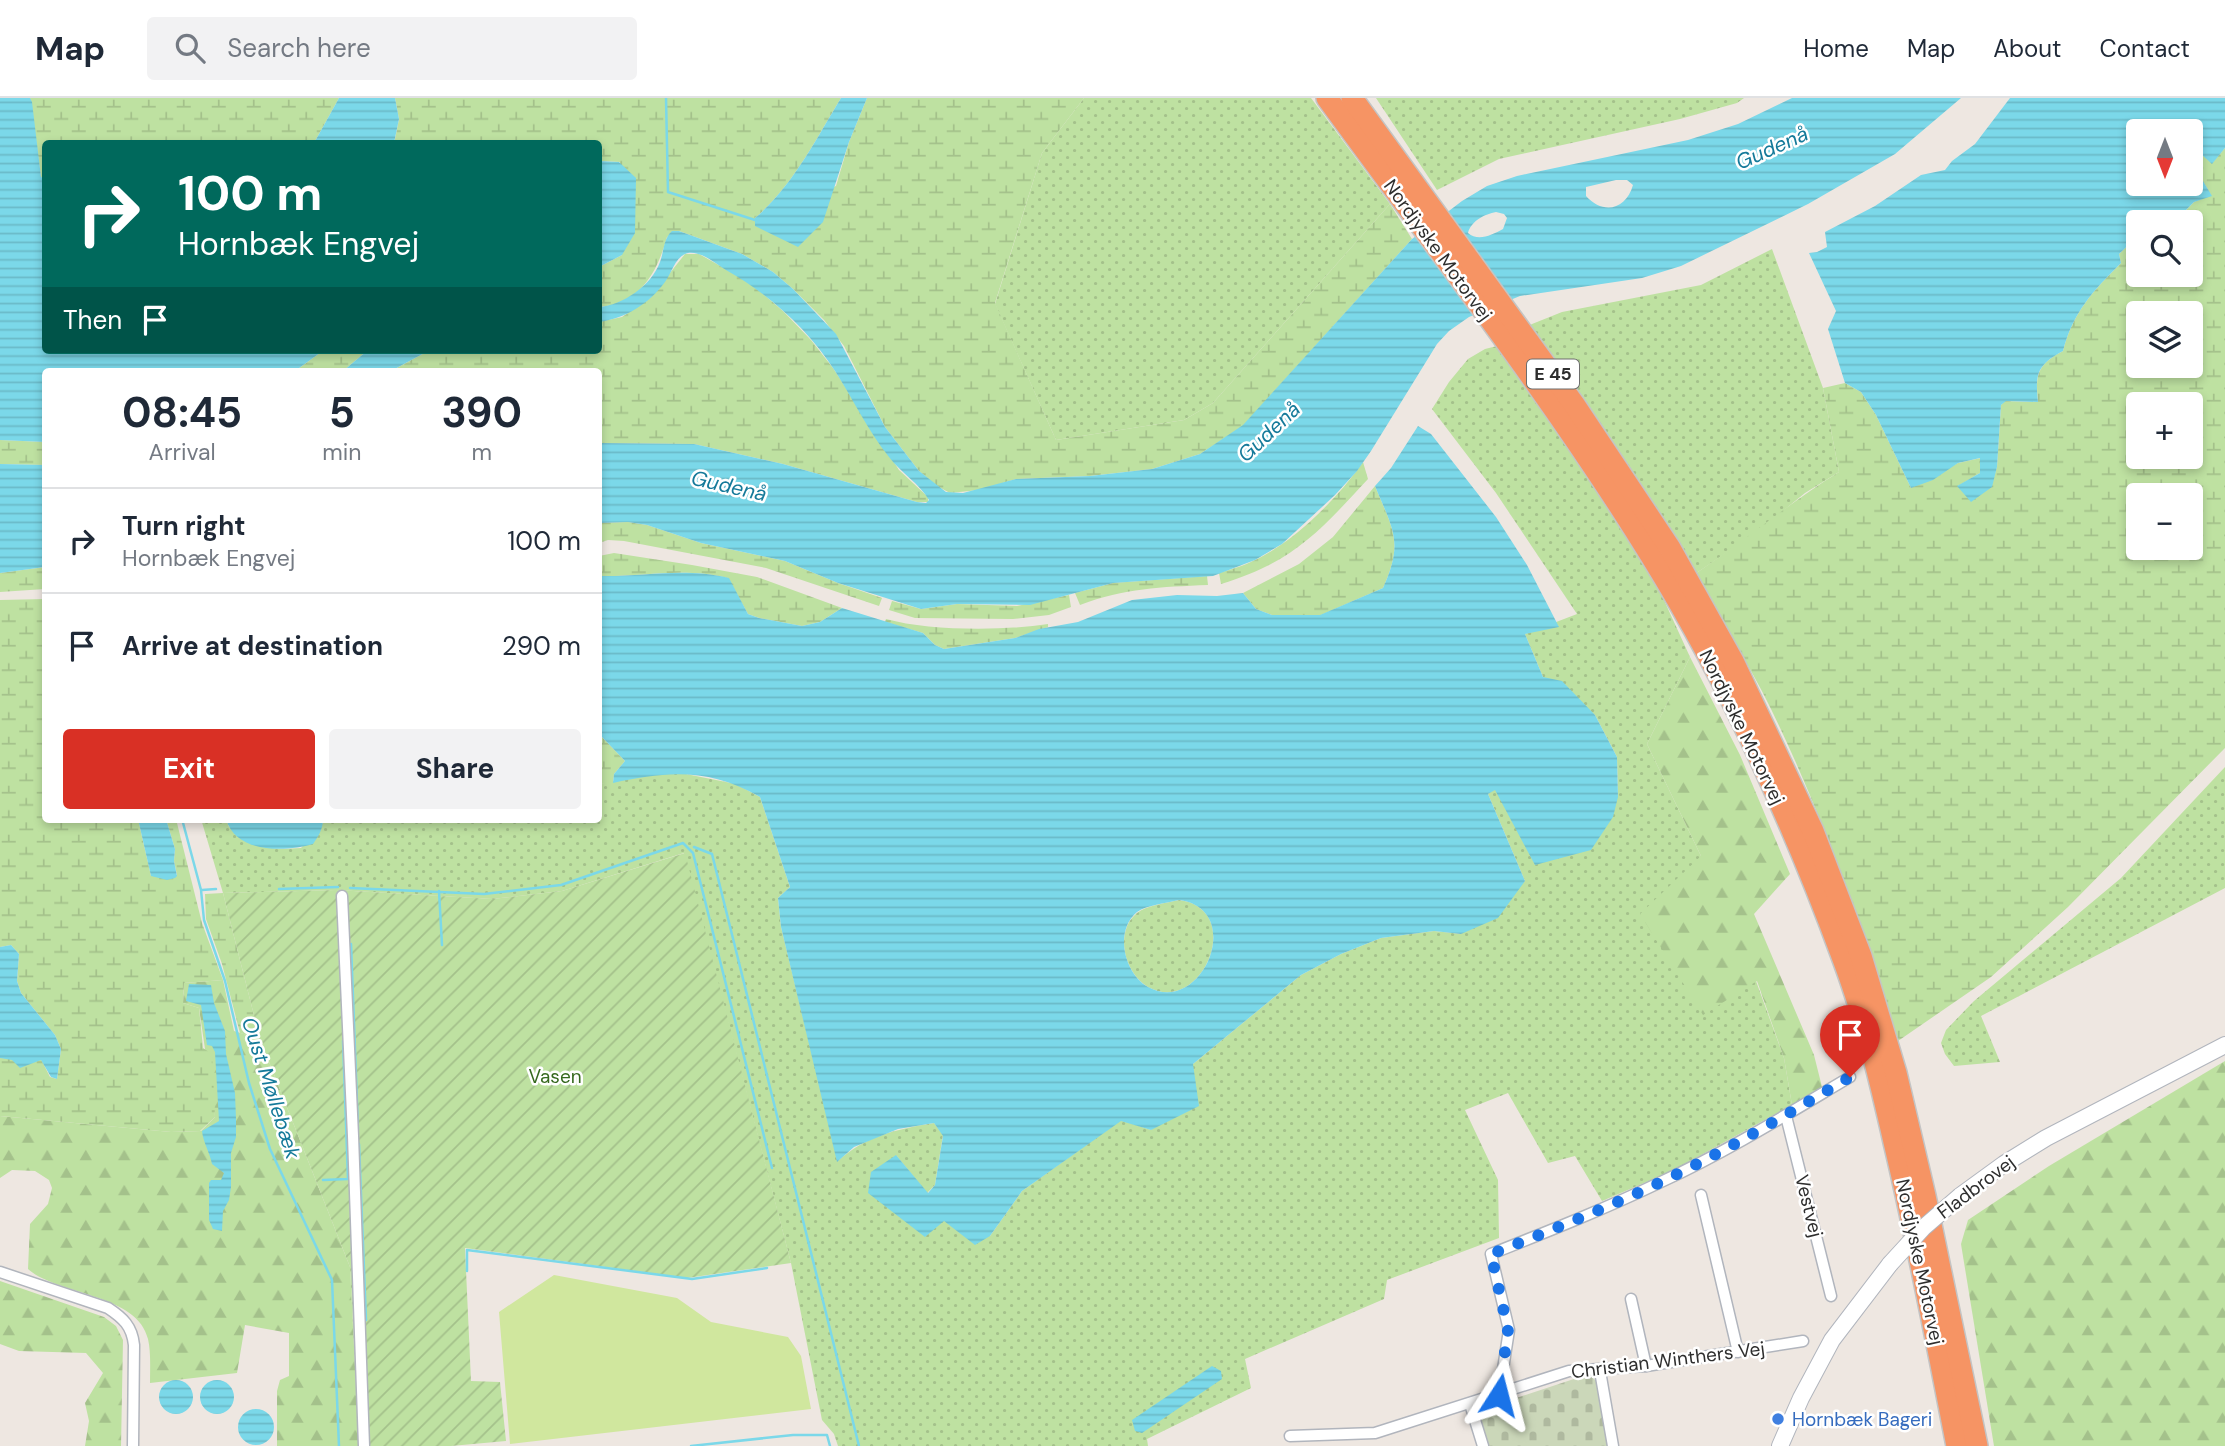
<!DOCTYPE html>
<html lang="en">
<head>
<meta charset="utf-8">
<style>
  body { margin:0; font-family:"DM Sans",sans-serif; background:#f2f2f3; color:#1f2937; height:100vh; display:flex; flex-direction:column; font-size:26px; white-space:nowrap }
  * { box-sizing:border-box; margin:0 }
  p { font-size:23px; color:#747a83 }
  .icon { flex:none; width:38px; height:38px; fill:none; stroke:currentColor; stroke-width:2; stroke-linecap:round; stroke-linejoin:round }
  .map { position:relative; flex:1; overflow:hidden }
  .drawer { position:absolute; left:42px; top:270px; width:560px; height:455px; display:flex; flex-direction:column; background:#fff; border-radius:7px; box-shadow:0 4px 10px #0003 }
  .drawer>* { flex:none }
  .top-card { position:absolute; left:42px; top:42px; width:560px; height:214px; border-radius:7px; box-shadow:0 4px 10px #0003; background:#00695c; color:#fff; overflow:hidden }
  .needle { width:46px; rotate:180deg }
  .controls { position:absolute; left:2126px; top:21px; display:grid; gap:14px }
  .controls a { display:grid; place-items:center; width:77px; height:77px; border-radius:7px; background:#fff; box-shadow:0 4px 10px #0003; font-size:35px }
  .pin { position:absolute; display:grid; place-items:center; width:60px; height:60px; color:#fff; margin:-72px -30px; border-radius:50% 50% 50% 0; rotate:-45deg; box-shadow:0 0 7px #0007 }
  .pin .icon { rotate:45deg }
  .me { position:absolute; width:77px; margin:-38px; rotate:9deg; stroke-linejoin:round; filter:drop-shadow(0 0 5px #0008) }
  .turn { display:flex; align-items:center; gap:24px; height:147px; padding:0 21px; font-size:32px }
  .turn .icon { width:91px; height:91px; stroke-width:2.5 }
  .turn b { display:block; font-size:49px; line-height:60px }
  .then { display:flex; align-items:center; height:66px; padding:0 21px; background:#0003; gap:14px; font-size:26px }
  .eta { display:flex; justify-content:space-evenly; align-items:center; height:119px; text-align:center }
  .eta b { font-size:42px; font-weight:700; line-height:49px }
  .primary-button { display:flex; gap:14px; margin-top:auto; padding:14px 21px }
  .primary-button a { flex:1; height:80px; border-radius:7px; background:#d93025; color:#fff; font-size:28px; font-weight:700; line-height:80px; text-align:center }
  .primary-button a+a { background:#f2f2f3; color:#1f2937 }
  ul { padding:0; list-style:none }
  li { display:flex; align-items:center; gap:21px; height:105px; padding:0 21px; border-top:2px solid #e0e1e3 }
  li div { flex:1 }
  li b { display:block; font-size:26px }
  li em { font-style:normal }
  header { display:flex; align-items:center; gap:42px; box-sizing:border-box; height:98px; padding:0 35px; background:#fff; border-bottom:2px solid #e0e1e3 }
  header strong { font-size:33px }
  nav { display:flex; gap:38px; margin-inline-start:auto; font-size:24px }
  .search { width:490px; height:63px; background:#f2f2f3; display:flex; align-items:center; gap:18px; box-sizing:border-box; padding:0 24px; border-radius:7px; color:#747a83; font-size:26px }
  .map>svg:first-child { display:block }
</style>
</head>
<body>
<header>
<strong>Map</strong>
<div class="search"><svg class="icon" aria-label="search" viewBox="0 0 24 24"><circle cx="10" cy="10" r="6"/><path d="M15 15l6 6"/></svg>Search here</div>
<nav><a>Home</a><a>Map</a><a>About</a><a>Contact</a></nav>
</header>
<div class="map">
<svg width="2225" height="1348" viewBox="0 0 2225 1348">
  <defs>
    <pattern id="grass-dots" width="8" height="8" patternUnits="userSpaceOnUse" patternTransform="scale(1.75)"><rect width="8" height="8" fill="#bee1a1"/><path d="M2 2h.1M6 6h.1" fill="none" stroke="#a4c18b" stroke-width="1.8" stroke-linecap="round"/></pattern>
    <pattern id="forest-firs" width="22" height="20" patternUnits="userSpaceOnUse" patternTransform="scale(1.75)"><rect width="22" height="20" fill="#bee1a1"/><path d="M5 1l3.5 6h-7zM16 11l3.5 6h-7z" fill="#a4c18b"/></pattern>
    <pattern id="wetland-marsh" width="20" height="14" patternUnits="userSpaceOnUse" patternTransform="scale(1.75)"><rect width="20" height="14" fill="#bee1a1"/><path d="M1 5h8M5 5V1M11 12h8M15 12V8" fill="none" stroke="#a4c18b"/></pattern>
    <pattern id="cemetery-stones" width="16" height="16" patternUnits="userSpaceOnUse" patternTransform="scale(1.75)"><rect width="16" height="16" fill="#cbd7b9"/><path d="M2 7V4a2 2 0 0 1 4 0v3zM10 15v-3a2 2 0 0 1 4 0v3z" fill="#afb99f"/></pattern>
    <pattern id="garden-furrows" width="10" height="10" patternUnits="userSpaceOnUse" patternTransform="scale(1.75)"><rect width="10" height="10" fill="#bee1a1"/><path d="M-1 1l2-2M0 10L10 0M9 11l2-2" fill="none" stroke="#a4c18b"/></pattern>
    <pattern id="water-rules" width="6" height="5" patternUnits="userSpaceOnUse" patternTransform="scale(1.75)"><rect width="6" height="5" fill="#7bd8e9"/><path d="M0 2.5h6" fill="none" stroke="#6bbac8"/></pattern>
  </defs>
  <rect width="100%" height="100%" fill="#eee7e1"/>
  <g fill="url(#grass-dots)">
    <path d="M1084,0H1311L1390,106L1213,305L1184,322L1056,342L995,206L1042,55Z"/>
    <path d="M1376,0H1744L1737,5L1680,21L1499,61L1437,92Z"/>
    <path d="M1772,151L1823,290L1839,374L1805,395L1757,434L1695,476L1658,489L1690,559L1647,646L1701,758L1756,883L1784,960L1792,1007L1672,1073L1602,1103L1575,1058L1548,1065L1508,995L1465,1012L1498,1082L1499,1140L1387,1182L1384,1201L1245,1261L1251,1290L1147,1341L1148,1348H838L834,1336L822,1322L791,1165L684,755L562,793L492,801L336,792L223,795L201,721H226L229,729C258,748 265,753 301,750L323,725V721H598L599,686L654,676H686L736,686L760,699L790,789L778,800L781,829L838,1063C865,1038 898,1031 934,1025L943,1037L935,1087L927,1095L896,1057L944,1123L990,1138L1022,1093L1121,1022L1151,1032L1193,966L1301,877L1341,856L1381,840L1434,833L1461,836L1525,783L1488,696L1495,691L1618,699L1617,659L1595,617L1543,579L1525,536L1577,516L1496,395L1432,311L1449,284L1468,261L1485,251L1497,248L1532,226L1562,214L1701,187Z"/>
    <path d="M2225,669V790L1981,918L2000,964L1954,968L1945,956L1941,945L1946,932L1974,903L2121,780Z"/>
    <path d="M1179,802C1247,811 1202,919 1148,889C1124,875 1114,833 1137,815C1147,807 1167,805 1179,802Z"/>
  </g>
  <g fill="url(#forest-firs)">
    <path d="M1690,559L1740,657L1790,776L1754,816L1814,957L1822,989L1792,1007L1784,960L1757,883L1703,917L1640,816L1701,758L1647,646Z"/>
    <path d="M223,882L234,933L260,941L350,1169L359,1348H277V1293L280,1282L289,1278V1235L245,1227L237,1275L150,1285C150,1271 151,1254 148,1241C138,1196 57,1197 28,1171L30,1126L48,1106L52,1090L49,1082L35,1073L12,1072L0,1080V1018L171,1034L201,1033L215,1019L199,910L183,905L184,885Z"/>
    <path d="M2225,963V1348H1994L1961,1146L1968,1122L2049,1068Z"/>
    <path d="M0,1183L104,1219L116,1228L123,1242L121,1348H85L89,1323L85,1305L103,1275L86,1255L19,1253L0,1246Z"/>
  </g>
  <g fill="url(#wetland-marsh)" fill-rule="evenodd">
    <path d="M30,0H339L314,45L46,46L45,80L41,79Z"/>
    <path d="M395,0H841C816,41 792,89 755,120L836,88L849,44L867,0H1084L1042,55L995,205L1056,342L1184,322L1213,305L1390,106L1412,141L1243,328L1200,356L1152,371L1090,378L1016,381L979,392L950,395L937,388L919,373L885,329L844,248L824,222L793,191L773,174L742,156L679,133L667,139C657,175 640,206 599,209V169L622,157L620,64L599,63L598,46H394L399,21Z"/>
    <path d="M2191,47L2212,65L2225,50V650L2068,809L1991,879L1898,943C1863,830 1823,718 1771,611C1748,564 1720,521 1695,476C1744,443 1789,405 1839,374L1823,290L1845,285L1861,294L1876,317L1911,390L1958,365L1981,360L1980,375L1958,388L1991,389L1997,369L2001,307L2005,303L2038,304C2035,276 2038,266 2063,253C2073,214 2093,193 2121,165L2119,156L2138,138V177H2191V124H2174L2194,104L2211,97L2191,63ZM2138,215H2191V268H2138ZM2138,306H2191V359H2138ZM2138,397H2191V450H2138Z"/>
    <path d="M685,156H699L749,184L783,213L811,242L833,270L899,372L928,399V404H917L783,366L694,346L599,345L598,273H391L430,252H598L599,224L622,219L650,200Z"/>
    <path d="M324,252H368L343,273H295Z"/>
    <path d="M0,342L45,344V367L0,366Z"/>
    <path d="M1363,364L1368,381C1318,435 1293,464 1221,486L1219,475C1231,471 1244,468 1255,462C1294,444 1338,400 1363,364Z"/>
    <path d="M1375,388C1393,432 1404,444 1383,490L1321,517H1272L1256,511L1243,495L1299,466L1333,439Z"/>
    <path d="M628,424L647,427L701,445L785,463L838,485L882,500L879,508L766,470L624,443L608,442L599,445L598,425Z"/>
    <path d="M614,455L692,467L757,479L842,510L820,524L802,528L759,520L748,516L728,480C682,469 645,479 599,478V458Z"/>
    <path d="M45,469V491L0,494V475Z"/>
    <path d="M1207,478L1208,487C1161,489 1125,490 1080,507L1075,495L1113,485Z"/>
    <path d="M1069,497L1071,509L1049,517L1013,521L915,520L889,512L892,503L921,511L957,506L1017,508Z"/>
    <path d="M45,501L46,721H138L151,778L177,777L174,763L175,751L166,721H176L202,825L223,882L184,885L183,905L199,910L203,950L212,956L215,1019L200,1033L171,1034L0,1018V960L41,961L50,979L57,981L61,951L55,937L21,895L17,883L19,856L11,847L0,849V502Z"/>
    <path d="M886,521C929,533 1003,533 1048,526V529L1015,540L944,551L935,547L923,535L885,524Z"/>
    <path d="M602,639L625,663L614,676L613,685L599,686L598,641Z"/>
    <path d="M223,795L260,941L240,935L222,866L206,821L205,796Z"/>
  </g>
  <path fill="url(#cemetery-stones)" d="M1583,1278L1592,1279L1597,1284L1608,1348H1488L1477,1313Z"/>
  <path fill="url(#garden-furrows)" d="M685,755L791,1165L687,1180L465,1150L471,1283L500,1284L506,1343L451,1348H359L350,1169L260,941L223,795L336,792L492,801L562,793Z"/>
  <path fill="#d0e79e" d="M554,1177L677,1200L711,1224L788,1239L801,1258L811,1311L510,1346L499,1214Z"/>
  <g fill="url(#water-rules)" fill-rule="evenodd">
    <path d="M0,0H30L32,4L41,79L45,80L46,252H324L295,273H46L45,344L0,342Z"/>
    <path d="M339,0H395L399,21L394,45H314Z"/>
    <path d="M841,0H867L849,44L823,124L798,149L755,128V120C792,89 816,41 841,0Z"/>
    <path d="M1792,0H1961L1895,56L1808,106L1681,168L1642,180L1520,198L1469,219L1449,233L1437,246L1371,353L1357,373L1335,397L1282,446L1255,462L1213,478L1113,485L1030,507L957,506L921,511L838,485L785,463L701,445L647,427L628,424L599,425L598,345L694,346L783,366L917,404L926,405L929,402C920,386 900,374 889,359C868,333 853,301 835,273C808,231 769,196 726,172C715,165 701,153 688,155C675,158 672,175 665,184C649,206 626,220 599,224V209C623,207 651,188 660,164C664,154 663,141 672,133H679L742,156L773,174L793,191L836,236L885,329L919,373L946,394L963,395L1016,381L1090,378L1152,371L1200,356L1243,327L1412,141L1462,103L1487,88L1517,78L1688,42L1738,26ZM1616,82H1627L1633,87C1626,112 1603,117 1586,98V89ZM1496,114L1504,116L1507,120L1503,131C1492,137 1478,144 1468,135C1471,123 1485,116 1496,114Z"/>
    <path d="M2010,0H2225V50L2212,66L2191,47V33H2138V86H2191V63L2212,98L2194,104L2174,124H2138V138L2119,156L2121,165C2093,193 2073,214 2063,253C2037,267 2035,276 2038,304L2006,303L2001,307L1997,369L1992,389L1971,404L1957,388L1980,375V360L1958,365L1933,382L1911,390L1876,317L1861,294L1845,285L1828,231L1836,213L1809,155L1817,154L1827,149L1825,134L1875,108L1921,77L1945,72L1952,63L1975,46Z"/>
    <path d="M599,63L619,64L636,80L635,135L622,157L599,169Z"/>
    <path d="M368,252H430L391,273H343Z"/>
    <path d="M1418,328L1431,336L1496,419L1527,467L1559,529L1525,536L1543,579L1562,583L1595,617L1617,659L1618,699L1613,719L1591,752L1535,767L1495,692L1488,696L1525,783L1498,820L1461,836L1434,833L1381,840L1341,856L1301,877L1193,966L1199,1008L1151,1032L1121,1023L1022,1093L990,1138L975,1147L944,1123L925,1139L868,1095L871,1074L896,1057L928,1095L935,1087L943,1038L934,1025L898,1031L854,1049L837,1064L781,829L778,800L790,789L760,699C710,670 667,673 613,685L614,676L625,663L602,639L599,641V478C645,479 682,469 729,480L748,516L759,520L802,528L820,524L842,510L923,535L935,547L944,551L1015,540L1039,531L1078,524L1132,502L1177,497L1217,498L1243,495L1256,511L1272,517H1320L1383,490C1404,444 1393,432 1375,388L1391,370ZM1179,802C1247,811 1202,919 1148,889C1124,875 1114,833 1137,814C1147,807 1167,805 1179,802Z"/>
    <path d="M0,366L45,367V469L0,475Z"/>
    <path d="M138,721H166L175,751L174,763L177,778L175,780L167,782L151,778Z"/>
    <path d="M226,721H323C323,731 318,739 313,746C286,754 236,756 226,721Z"/>
    <path d="M11,847L19,856L17,883L21,895L55,937L61,951L57,981L51,979L41,962L20,970L12,962L0,960V849Z"/>
    <path d="M189,886L211,887L214,905L225,933L226,956L235,995L236,1021V1039L231,1055V1089L229,1102L223,1113L222,1133L213,1131L209,1122V1085L211,1082H221L224,1075L212,1066C210,1055 203,1044 202,1033L219,1023L215,954L212,948L207,947L201,907L186,903Z"/>
    <path d="M1212,1268L1221,1273L1222,1281L1142,1335L1135,1333L1132,1322Z"/>
    <circle cx="217" cy="1299" r="17"/>
    <circle cx="176" cy="1299" r="17"/>
    <circle cx="256" cy="1329" r="18"/>
  </g>
  <g fill="none" stroke-linecap="round" stroke-linejoin="round">
    <g stroke="#7bd8e9" stroke-width="2.5">
      <path d="M666,0L668,94L755,122"/>
      <path d="M182,721L201,792L204,822L225,883L249,985L270,1051L332,1182L339,1348"/>
      <path d="M694,749L712,756L859,1348"/>
      <path d="M350,790L484,796L561,787L683,745L693,755L772,1070"/>
      <path d="M279,791L338,789"/>
      <path d="M202,792L216,791"/>
      <path d="M439,793L442,847"/>
      <path d="M351,846L358,1031"/>
      <path d="M359,1046L366,1222"/>
      <path d="M323,1082L348,1081L343,943"/>
      <path d="M467,1173V1152L692,1181L767,1170"/>
      <path d="M691,1348L793,1337H827L830,1348"/>
    </g>
    <defs>
      <g id="street">
        <path d="M342,798L353,1038L364,1348"/>
        <path d="M1786,1018L1831,1198"/>
        <path d="M1701,1097L1738,1254"/>
        <path d="M0,1174L108,1210C123,1220 132,1228 134,1247L133,1348"/>
        <path d="M1631,1201L1646,1268"/>
        <path d="M1600,1273L1613,1348"/>
        <path d="M1499,1297L1509,1232L1491,1156C1549,1133 1607,1110 1663,1083C1728,1053 1789,1015 1850,979"/>
        <path d="M1470,1306L1483,1348"/>
        <path d="M1290,1338L1375,1335L1569,1273L1646,1268L1803,1243"/>
      </g>
      <g id="secondary">
        <path d="M1960,1098L2004,1066L2046,1040L2225,947"/>
        <path d="M1780,1348L1801,1300L1832,1242L1890,1166"/>
      </g>
      <g id="highway">
        <path d="M1327,0C1437,151 1553,299 1651,458C1729,584 1792,722 1843,861C1865,920 1880,982 1894,1044C1918,1145 1937,1246 1957,1348"/>
        <path d="M1352,0L1576,309L1670,450L1733,563L1813,733L1861,858L1896,975L1925,1098L1977,1348"/>
      </g>
    </defs>
    <use href="#street" stroke="#b1b5bd" stroke-width="13"/>
    <use href="#secondary" stroke="#b1b5bd" stroke-width="18"/>
    <use href="#highway" stroke="#c4c4c4" stroke-width="24"/>
    <use href="#street" stroke="#fff" stroke-width="10"/>
    <use href="#secondary" stroke="#fff" stroke-width="16"/>
    <use href="#highway" stroke="#f69464" stroke-width="21"/>
    <defs>
      <path id="secondary-bridge" d="M1890,1166L1923,1130L1960,1098"/>
    </defs>
    <use href="#secondary-bridge" stroke="#b1b5bd" stroke-width="18" stroke-linecap="butt"/>
    <use href="#secondary-bridge" stroke="#fff" stroke-width="16"/>
  </g>
  <g fill="none" stroke-linecap="round" stroke-linejoin="round">
    <path stroke="#1a73e8" stroke-width="12" stroke-dasharray="0 21.6" d="M1499,1297L1508,1232L1491,1156C1549,1133 1607,1110 1663,1083C1728,1052 1789,1015 1850,979"/>
  </g>
  <circle fill="#3f7fe0" stroke="#fff" stroke-width="2.5" cx="1778" cy="1321" r="7"/>
  <g text-anchor="middle" dominant-baseline="central" stroke-width="5" stroke-linejoin="round" paint-order="stroke">
    <rect fill="#fff" stroke="#6d6d6d" stroke-width="2" x="1527" y="261.5" width="52" height="29" rx="5"/>
    <g font-size="18" font-weight="bold" fill="#2e2e2e">
      <text x="1553" y="276">E 45</text>
    </g>
    <g font-size="19" fill="#2e2e2e" stroke="#fff">
      <text transform="translate(1438 152) rotate(54)">Nordjyske Motorvej</text>
      <text transform="translate(1742 629) rotate(64)">Nordjyske Motorvej</text>
      <text transform="translate(1976 1089) rotate(-37)">Fladbrovej</text>
      <text transform="translate(1809 1108) rotate(76)">Vestvej</text>
      <text transform="translate(1920 1164) rotate(78)">Nordjyske Motorvej</text>
      <text transform="translate(1668 1262) rotate(-7)">Christian Winthers Vej</text>
    </g>
    <g font-size="19" fill="#36691f" stroke="#fff">
      <text x="555" y="978">Vasen</text>
    </g>
    <g font-size="19" fill="#366cbe" stroke="#fff" text-anchor="start">
      <text x="1792" y="1321">Hornbæk Bageri</text>
    </g>
    <g font-size="21" font-style="italic" fill="#157a9a" stroke="#fff">
      <text transform="translate(1772 50) rotate(-24)">Gudenå</text>
      <text transform="translate(1269 334) rotate(-43)">Gudenå</text>
      <text transform="translate(729 388) rotate(13)">Gudenå</text>
      <text transform="translate(271 990) rotate(72)">Oust Møllebæk</text>
    </g>
  </g>
</svg>
<div class="controls">
<a><svg class="needle" viewBox="-14 -14 28 28"><path d="M0-13l5 13h-10z" fill="#e53935"/><path d="M0 13l5-13h-10z" fill="#747a83"/></svg></a>
<a><svg class="icon" aria-label="search" viewBox="0 0 24 24"><circle cx="10" cy="10" r="6"/><path d="M15 15l6 6"/></svg></a>
<a><svg class="icon" aria-label="layers" viewBox="0 0 24 24"><path d="M12 4l9 5-9 5-9-5zM3 14l9 5 9-5"/></svg></a>
<a>+</a>
<a>−</a>
</div>
<div class="pin" style="left:1850px;top:979px;background:#d93025"><svg class="icon" aria-label="arrive" viewBox="0 0 24 24"><path d="M6 21V4h12l-3 4 3 4H6"/></svg></div>
<svg class="me" style="left:1499px;top:1297px" viewBox="-20 -20 40 40"><path d="M0-17L14 15 0 8-14 15z" fill="#1a73e8" stroke="#fff" stroke-width="4"/></svg>
<div class="top-card">
<div class="turn"><svg class="icon" aria-label="right" viewBox="0 0 24 24"><path d="M7 20v-9h11M14 6l5 5-5 5"/></svg><div><b>100 m</b>Hornbæk Engvej</div></div>
<div class="then">Then<svg class="icon" aria-label="arrive" viewBox="0 0 24 24"><path d="M6 21V4h12l-3 4 3 4H6"/></svg></div>
</div>
<section class="drawer">
<div class="eta">
<div><b>08:45</b><p>Arrival</p></div>
<div><b>5</b><p>min</p></div>
<div><b>390</b><p>m</p></div>
</div>
<ul>
<li><svg class="icon" aria-label="right" viewBox="0 0 24 24"><path d="M7 20v-9h11M14 6l5 5-5 5"/></svg><div><b>Turn right</b><p>Hornbæk Engvej</p></div><em>100 m</em></li>
<li><svg class="icon" aria-label="arrive" viewBox="0 0 24 24"><path d="M6 21V4h12l-3 4 3 4H6"/></svg><div><b>Arrive at destination</b></div><em>290 m</em></li>
</ul>
<div class="primary-button"><a>Exit</a><a>Share</a></div>
</section>
</div>
</body>
</html>
